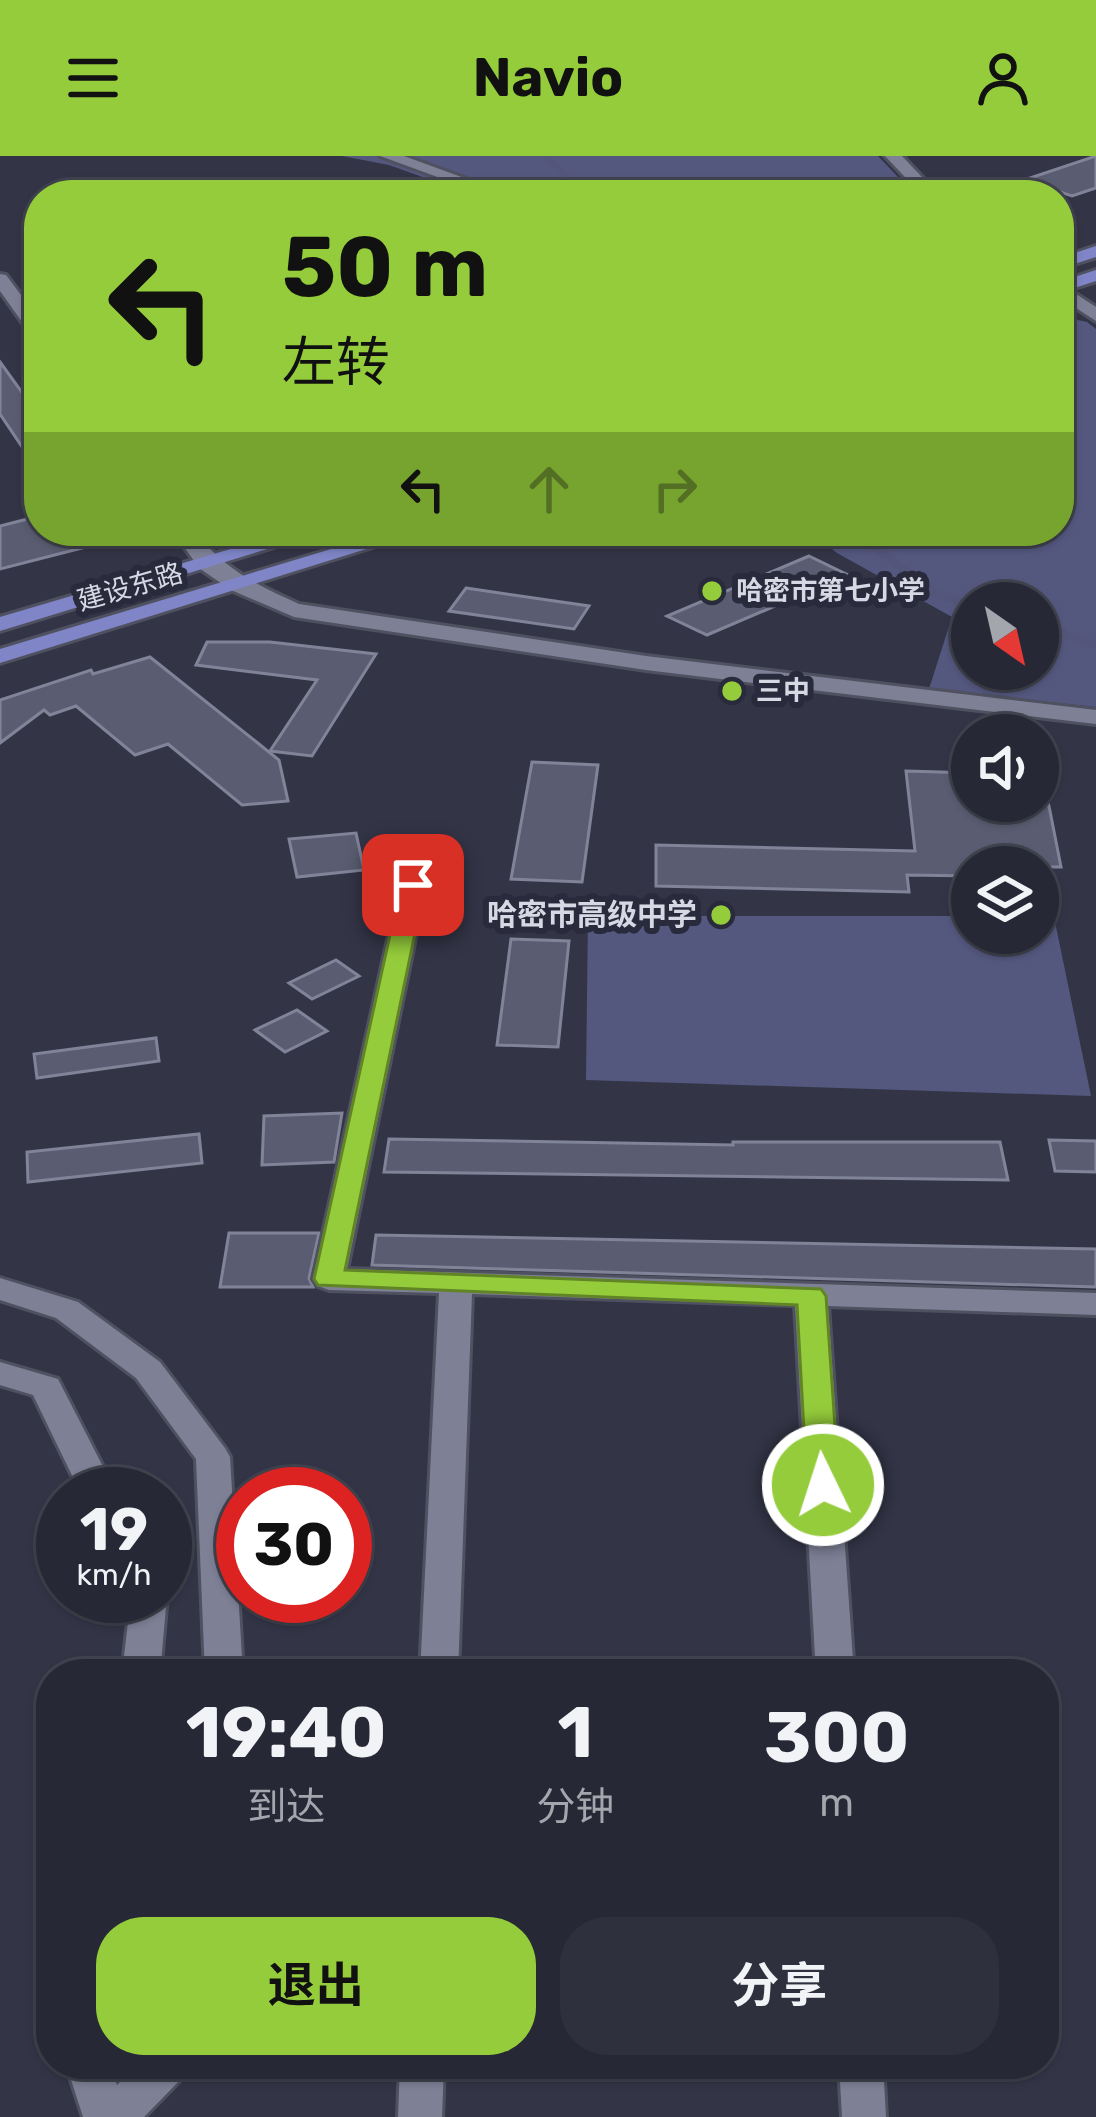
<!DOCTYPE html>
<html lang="zh">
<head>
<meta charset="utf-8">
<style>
  body { margin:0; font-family:Rubik,"Noto Sans SC",sans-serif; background:#2e303d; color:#f1f3f6; height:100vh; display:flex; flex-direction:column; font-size:45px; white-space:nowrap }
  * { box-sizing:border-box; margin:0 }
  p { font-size:39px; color:#a4a6ad }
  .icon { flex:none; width:66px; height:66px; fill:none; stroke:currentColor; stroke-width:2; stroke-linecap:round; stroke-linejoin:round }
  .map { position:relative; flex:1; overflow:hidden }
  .sheet { position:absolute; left:36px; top:1503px; width:1023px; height:420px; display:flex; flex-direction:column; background:#262835; border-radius:48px; box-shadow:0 3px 9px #0004,0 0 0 3px #424450 }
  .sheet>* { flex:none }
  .banner { position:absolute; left:24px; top:24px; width:1050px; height:366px; border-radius:48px; box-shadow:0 3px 9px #0004,0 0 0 3px #424450; background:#95cc3b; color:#111; overflow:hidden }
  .needle { width:78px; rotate:146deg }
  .controls { position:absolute; left:951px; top:426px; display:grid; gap:24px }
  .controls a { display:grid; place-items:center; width:108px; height:108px; border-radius:50%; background:#262835; box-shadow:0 3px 9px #0004,0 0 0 3px #424450; font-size:60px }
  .speed { position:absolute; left:36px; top:1311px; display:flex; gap:24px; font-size:60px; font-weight:700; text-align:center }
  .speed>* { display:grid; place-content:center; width:156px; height:156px; border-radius:50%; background:#262835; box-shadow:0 3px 9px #0004,0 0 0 3px #424450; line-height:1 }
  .speed small { font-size:30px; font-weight:400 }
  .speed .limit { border:18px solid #d22; background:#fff; color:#111 }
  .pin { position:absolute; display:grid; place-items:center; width:102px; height:102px; color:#fff; margin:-51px; border-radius:24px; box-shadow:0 6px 18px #0006 }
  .me { position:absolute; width:132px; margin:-66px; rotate:356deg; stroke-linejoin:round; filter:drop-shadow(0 0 9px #0008) }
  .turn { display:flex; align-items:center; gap:42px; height:252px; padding:0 60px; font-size:54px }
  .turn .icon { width:156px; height:156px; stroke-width:2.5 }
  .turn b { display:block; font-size:84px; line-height:102px }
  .lanes { display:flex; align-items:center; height:114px; padding:0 60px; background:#0003; justify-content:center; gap:60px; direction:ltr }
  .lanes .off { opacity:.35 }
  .eta { display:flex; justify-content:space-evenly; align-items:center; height:204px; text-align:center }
  .eta b { font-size:72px; font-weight:700; line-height:84px }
  .primary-button { display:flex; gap:24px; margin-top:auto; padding:24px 60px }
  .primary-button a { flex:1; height:138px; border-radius:48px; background:#95cc3b; color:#111; font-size:48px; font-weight:700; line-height:138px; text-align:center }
  .primary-button a+a { background:#2e303d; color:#f1f3f6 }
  header { display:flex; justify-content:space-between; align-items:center; height:156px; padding:0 60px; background:#95cc3b; color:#111; font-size:54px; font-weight:700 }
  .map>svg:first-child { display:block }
</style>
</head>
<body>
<header><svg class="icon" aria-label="menu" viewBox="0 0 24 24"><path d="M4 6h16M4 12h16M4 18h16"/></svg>Navio<svg class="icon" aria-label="person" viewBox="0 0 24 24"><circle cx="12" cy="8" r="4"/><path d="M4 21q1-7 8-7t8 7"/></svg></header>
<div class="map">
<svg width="1096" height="1961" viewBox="0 0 1096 1961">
  <rect width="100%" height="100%" fill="#333547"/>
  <g fill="#54587f" fill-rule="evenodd">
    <path d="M342,0H878L915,39H473L389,9Z"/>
    <path d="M1059,160L1087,166L1096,173V551L929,533L952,461L837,397L809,375H1059ZM972,447H1038V513H972Z"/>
    <path d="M588,760H972V777H1038V761H1054L1091,940L586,924Z"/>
  </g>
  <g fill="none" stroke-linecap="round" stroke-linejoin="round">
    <path stroke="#54557a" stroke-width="6" d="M546,0L584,39"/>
    <g stroke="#54557a" stroke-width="8">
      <path d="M853,375L936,438L972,450"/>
      <path d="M1038,470L1096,489"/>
    </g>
  </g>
  <g fill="#5a5d71" stroke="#818499" stroke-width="3">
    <path d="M1096,0V32L1072,40L1024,24Z"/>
    <path d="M0,206L39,260V316L0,258Z"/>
    <path d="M39,360V375H112L113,384L0,413V370Z"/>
    <path d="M809,400L848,419L707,479L667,460Z"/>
    <path d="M466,432L589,450L574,473L449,455Z"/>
    <path d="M207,486H270L376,498L312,600L270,595L317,524L196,509Z"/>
    <path d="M150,501L279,604L288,645L242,649L168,588L135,599L76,550L50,559L44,554L0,587V544L91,514L93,518Z"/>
    <path d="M532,606L598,609L582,726L511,723Z"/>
    <path d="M906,615L972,617V645H1048L1061,711H972V720L907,719L909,736L656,730V689L915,695Z"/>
    <path d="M356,677L364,714L297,721L289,683Z"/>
    <path d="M511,783L569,785L558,891L497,889Z"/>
    <path d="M336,804L359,820L312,843L289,827Z"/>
    <path d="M297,854L327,875L285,896L255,874Z"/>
    <path d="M156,882L159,905L37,922L34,898Z"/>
    <path d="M342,957L334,1006L262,1009L264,960Z"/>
    <path d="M199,978L202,1007L28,1026L27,996Z"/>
    <path d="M389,983L733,989V986H1000L1008,1024L384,1016Z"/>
    <path d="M1049,984L1096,985V1016L1055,1015Z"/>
    <path d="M229,1077H319L309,1122L313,1131H220Z"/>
    <path d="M376,1079L1096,1093V1131L372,1109Z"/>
  </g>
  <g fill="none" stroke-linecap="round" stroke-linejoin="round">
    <defs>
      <g id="minor">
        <path d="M380,0H404L511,39H487Z"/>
        <path d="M885,0H902L939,39H922Z"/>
        <path d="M0,118L6,119L39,163V182L32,180L0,135Z"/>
        <path d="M1059,127L1096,151V165L1059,141Z"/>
        <path d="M173,375H195C223,413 257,429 299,448L646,500L1096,554V568L646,514L294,461L231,434L199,412Z"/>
        <path d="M413,721L426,729L347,1113L1096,1137V1159L828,1150L854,1518H816L795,1149L472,1138L458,1518H420L439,1137L329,1134L318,1130L313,1123L400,729Z"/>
        <path d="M0,1122L78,1146L160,1206L225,1292L230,1301L243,1518H205L196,1303L136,1222L56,1162L0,1144Z"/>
        <path d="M0,1206L58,1223L117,1338H81L33,1239L0,1229Z"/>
        <path d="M165,1436L167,1440L160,1518H122L131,1440H165Z"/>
        <path d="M66,1908H110L117,1929L138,1908H189L182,1922L144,1961H83Z"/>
        <path d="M400,1908H444L442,1961H398Z"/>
        <path d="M839,1908H883L886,1961H842Z"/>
      </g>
      <g id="major">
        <path d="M1096,90V101L1059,113V102Z"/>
        <path d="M1096,114V125L1059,137V126Z"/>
        <path d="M292,375H326L0,475V461Z"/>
        <path d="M391,375H424L0,507V493Z"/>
      </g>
    </defs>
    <use href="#minor" stroke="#4f5160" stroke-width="6"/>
    <use href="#major" stroke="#4f5160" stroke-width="6"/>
    <use href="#minor" fill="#7e8196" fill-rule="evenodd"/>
    <use href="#major" fill="#7f85c7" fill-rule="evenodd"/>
  </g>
  <path fill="#95cc3b" stroke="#618526" stroke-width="3" d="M413,722L425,729L345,1114L821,1133L826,1140L839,1329L834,1337H812L807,1329L797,1149L318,1129L314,1123L401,729Z"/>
  <g fill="#95cc3b" stroke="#292b3c" stroke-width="4.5">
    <circle cx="712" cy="435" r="12"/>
    <circle cx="732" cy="535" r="12"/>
    <circle cx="721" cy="759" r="12"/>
  </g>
  <g text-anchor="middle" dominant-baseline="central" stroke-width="12" stroke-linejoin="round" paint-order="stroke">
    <g font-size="27" fill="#d6d8e4" stroke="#292b3c">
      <text transform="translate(130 431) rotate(-16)">建设东路</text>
    </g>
    <g font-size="27" font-weight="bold" fill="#d6d8e4" stroke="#292b3c" text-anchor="start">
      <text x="736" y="435">哈密市第七小学</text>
      <text x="756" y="535">三中</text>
    </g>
    <g font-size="30" font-weight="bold" fill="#d6d8e4" stroke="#292b3c" text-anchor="end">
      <text x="697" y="759">哈密市高级中学</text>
    </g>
  </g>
</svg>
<div class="controls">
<a><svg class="needle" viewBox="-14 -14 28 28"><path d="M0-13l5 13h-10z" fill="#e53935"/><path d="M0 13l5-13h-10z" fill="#a4a6ad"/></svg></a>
<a><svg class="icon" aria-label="sound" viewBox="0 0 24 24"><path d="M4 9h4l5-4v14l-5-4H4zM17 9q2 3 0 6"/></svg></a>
<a><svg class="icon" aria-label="layers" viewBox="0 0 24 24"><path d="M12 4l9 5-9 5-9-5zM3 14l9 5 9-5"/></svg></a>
</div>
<div class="speed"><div>19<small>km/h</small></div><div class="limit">30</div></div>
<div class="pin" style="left:413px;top:729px;background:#d93025"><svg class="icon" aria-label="arrive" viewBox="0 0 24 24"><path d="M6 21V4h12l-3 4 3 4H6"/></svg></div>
<svg class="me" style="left:823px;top:1329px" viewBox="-20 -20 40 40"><circle r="17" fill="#95cc3b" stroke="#fff" stroke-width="3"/><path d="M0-11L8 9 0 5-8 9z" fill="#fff"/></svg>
<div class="banner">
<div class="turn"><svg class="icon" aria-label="left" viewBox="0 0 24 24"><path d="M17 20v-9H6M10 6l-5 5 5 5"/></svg><div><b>50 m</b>左转</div></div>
<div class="lanes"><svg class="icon" aria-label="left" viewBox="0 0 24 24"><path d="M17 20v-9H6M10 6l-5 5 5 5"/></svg><svg class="icon off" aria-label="ahead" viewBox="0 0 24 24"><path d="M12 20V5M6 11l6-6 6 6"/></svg><svg class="icon off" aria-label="right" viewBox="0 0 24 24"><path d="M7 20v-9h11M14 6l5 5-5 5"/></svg></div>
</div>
<section class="sheet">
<div class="eta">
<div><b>19:40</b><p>到达</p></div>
<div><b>1</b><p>分钟</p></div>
<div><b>300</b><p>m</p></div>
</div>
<div class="primary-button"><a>退出</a><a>分享</a></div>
</section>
</div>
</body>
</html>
